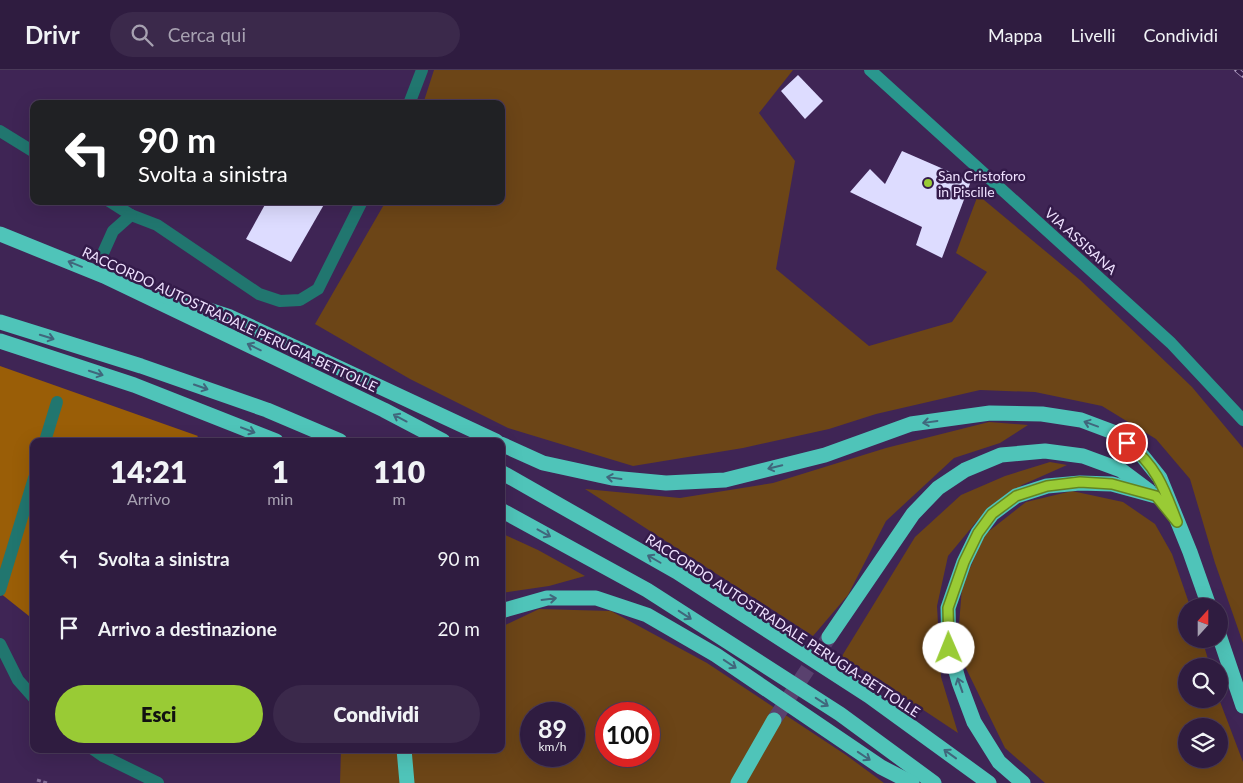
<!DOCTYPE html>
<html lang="it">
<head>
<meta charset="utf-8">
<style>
  body { margin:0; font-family:Lato,sans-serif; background:#3b294b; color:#f1f3f6; height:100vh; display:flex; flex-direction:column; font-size:19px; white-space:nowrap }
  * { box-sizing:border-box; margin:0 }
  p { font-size:16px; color:#a7a1b1 }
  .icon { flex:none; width:28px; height:28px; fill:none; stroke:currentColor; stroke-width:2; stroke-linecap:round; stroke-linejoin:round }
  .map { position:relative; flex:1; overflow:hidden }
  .side { position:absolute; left:30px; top:368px; width:475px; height:315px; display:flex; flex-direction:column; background:#2f1c40; border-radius:10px; box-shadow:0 5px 20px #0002,0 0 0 1px #4a3a59 }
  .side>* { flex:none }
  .hud { position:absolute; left:30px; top:30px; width:475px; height:105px; border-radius:10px; box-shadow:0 5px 20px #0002,0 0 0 1px #4a3a59; background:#202124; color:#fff; overflow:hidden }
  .needle { width:32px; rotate:21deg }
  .fabs { position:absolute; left:1178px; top:528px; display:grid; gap:10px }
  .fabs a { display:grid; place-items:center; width:50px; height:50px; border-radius:50%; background:#2f1c40; box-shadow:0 5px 20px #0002,0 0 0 1px #4a3a59; font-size:25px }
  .speed { position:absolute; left:520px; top:632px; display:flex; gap:10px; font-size:25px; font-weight:700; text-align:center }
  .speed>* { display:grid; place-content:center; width:65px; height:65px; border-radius:50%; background:#2f1c40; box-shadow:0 5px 20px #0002,0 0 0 1px #4a3a59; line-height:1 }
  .speed small { font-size:12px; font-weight:400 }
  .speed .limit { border:8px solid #d22; background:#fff; color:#111 }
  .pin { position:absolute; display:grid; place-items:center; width:42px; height:42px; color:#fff; margin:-21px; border:2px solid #fff; border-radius:50%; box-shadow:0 1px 5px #0007 }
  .me { position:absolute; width:55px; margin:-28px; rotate:359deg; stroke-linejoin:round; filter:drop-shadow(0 0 4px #0008) }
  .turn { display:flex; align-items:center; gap:18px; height:105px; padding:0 25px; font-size:22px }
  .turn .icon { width:65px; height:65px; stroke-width:2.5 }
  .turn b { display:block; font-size:35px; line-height:42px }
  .eta { display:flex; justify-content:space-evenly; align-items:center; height:85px; text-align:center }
  .eta b { font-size:30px; font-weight:800; line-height:35px }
  .cta { display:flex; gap:10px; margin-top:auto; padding:10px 25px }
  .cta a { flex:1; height:58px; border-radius:30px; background:#99cb35; color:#111; font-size:20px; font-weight:800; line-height:58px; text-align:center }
  .cta a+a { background:#3b294b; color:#f1f3f6 }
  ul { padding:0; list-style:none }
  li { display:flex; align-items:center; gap:15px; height:70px; padding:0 25px }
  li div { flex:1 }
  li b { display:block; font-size:19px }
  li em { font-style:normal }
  header { display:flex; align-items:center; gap:30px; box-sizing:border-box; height:70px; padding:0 25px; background:#2f1c40; border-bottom:1px solid #4a3a59 }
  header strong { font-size:24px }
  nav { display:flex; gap:28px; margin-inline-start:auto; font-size:18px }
  .search { width:350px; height:45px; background:#3b294b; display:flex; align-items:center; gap:12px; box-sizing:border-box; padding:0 18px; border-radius:28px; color:#a7a1b1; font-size:19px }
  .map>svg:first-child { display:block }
</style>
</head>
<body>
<header>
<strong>Drivr</strong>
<div class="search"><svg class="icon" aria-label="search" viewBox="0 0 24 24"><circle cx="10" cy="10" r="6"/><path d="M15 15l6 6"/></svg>Cerca qui</div>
<nav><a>Mappa</a><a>Livelli</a><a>Condividi</a></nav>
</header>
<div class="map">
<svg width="1243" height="713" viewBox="0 0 1243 713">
  <rect width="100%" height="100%" fill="#3f2555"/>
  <g fill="#6c4517" fill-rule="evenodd">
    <path d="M434,0H793L759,43L795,91L776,199L869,276L952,252L987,202L956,183L978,125L1080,210L1192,317L1243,378V573L1215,493L1190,409L1156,369L1102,336L1035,322L980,320L876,344L829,359L743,378L633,396L508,358L410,309L315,254L386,131H501V34H423Z"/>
    <path d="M989,352L1028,355L1000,373L954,388L886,451L848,525L813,566L585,419L680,428L773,413L886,378Z"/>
    <path d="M1050,392L1067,395L1022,415L977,451L948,486L937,536L941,607L958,663L842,586L915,467L961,425L1005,406Z"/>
    <path d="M1072,421L1123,432L1155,454L1172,484L1190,536H1186V569H1202L1210,596H1186V629H1219L1243,692V713H1045L1005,678L957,580L962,517L984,465L1026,432ZM1186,656H1219V689H1186Z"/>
    <path d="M501,463L538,480L585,506L549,516L501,523Z"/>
    <path d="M539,539L611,541L707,593L846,685L884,713H340L341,679H501V557ZM531,644H574V686H531ZM606,644H649V686H606Z"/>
  </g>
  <path fill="#9a5e07" d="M0,296L198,366L194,371H34V550L0,523Z"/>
  <g fill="#dddcff">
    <path d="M798,5L823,31L805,49L781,21Z"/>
    <path d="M902,81L971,111L942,188L916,175L922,157L850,122L870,99L885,114Z"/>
    <path d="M267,131H326L291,192L246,169Z"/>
  </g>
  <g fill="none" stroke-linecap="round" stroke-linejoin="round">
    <path stroke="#59416e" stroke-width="15" stroke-dasharray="15 8" stroke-linecap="butt" d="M774,650L829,567"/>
    <path stroke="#836e97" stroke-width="3" stroke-dasharray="4 2.5" stroke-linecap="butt" d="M37,710L47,713"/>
    <g stroke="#21766f" stroke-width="12">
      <path d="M409,34L422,0"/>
      <path d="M0,61L34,82"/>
      <path d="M109,131L131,145L157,155L259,224L280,231L300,230L318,219L362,131"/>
      <path d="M104,181L113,161L131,145"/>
      <path d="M45,371L57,332"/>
      <path d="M0,520L34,408"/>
      <path d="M0,574L18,610L34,628"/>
      <path d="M93,679L103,686L158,713"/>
    </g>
    <path stroke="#2a978e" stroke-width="12" d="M870,0L1171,273L1243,350"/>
    <g stroke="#4fc4b9" stroke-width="15">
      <path d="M0,164L104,206L384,340L443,371"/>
      <path d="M163,225L230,247L496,371"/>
      <path d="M0,252L141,296L267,340L340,371"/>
      <path d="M0,271L134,315L276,371"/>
      <path d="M501,374L543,393L612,408L666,413L725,410L825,385L911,354L990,343L1042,344L1081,350L1113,362L1140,383L1160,408L1190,482L1209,536"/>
      <path d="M501,402L677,502L869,626L989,713"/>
      <path d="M501,440L647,520L840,644L934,713"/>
      <path d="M501,541L547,528H596L647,545L716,585L881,697L912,713"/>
      <path d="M1219,565L1243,636"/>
      <path d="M829,567L913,444L938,418L965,400L1001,385L1045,381L1083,386L1121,400L1149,421"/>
      <path d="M404,679L407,713"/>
      <path d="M738,713L774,650"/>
      <path d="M1023,713L999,692L974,652L959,612L949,577L948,538L964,492L978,463L992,444L1016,426L1047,416L1080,413L1112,414L1156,426"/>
    </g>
    <defs>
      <path id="rail" d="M1237,0L1243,5"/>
    </defs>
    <use href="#rail" stroke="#ad9abf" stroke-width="5.5"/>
    <use href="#rail" stroke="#341b4a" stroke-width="4" stroke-dasharray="11" stroke-linecap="butt"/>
  </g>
  <defs><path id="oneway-shaft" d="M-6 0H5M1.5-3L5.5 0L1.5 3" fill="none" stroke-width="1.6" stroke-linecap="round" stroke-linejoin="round" transform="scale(1.25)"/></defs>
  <g stroke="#40677c">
    <use href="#oneway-shaft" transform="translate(75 194) rotate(-158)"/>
    <use href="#oneway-shaft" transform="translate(47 267) rotate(17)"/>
    <use href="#oneway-shaft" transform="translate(254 277) rotate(-154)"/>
    <use href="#oneway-shaft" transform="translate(96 303) rotate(18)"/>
    <use href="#oneway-shaft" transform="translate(201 317) rotate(19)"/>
    <use href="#oneway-shaft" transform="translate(400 348) rotate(-152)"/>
    <use href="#oneway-shaft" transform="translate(930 352) rotate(172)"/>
    <use href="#oneway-shaft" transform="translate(1091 354) rotate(-160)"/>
    <use href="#oneway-shaft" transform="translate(248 360) rotate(21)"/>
    <use href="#oneway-shaft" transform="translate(775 397) rotate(166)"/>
    <use href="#oneway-shaft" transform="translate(614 408) rotate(-172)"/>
    <use href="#oneway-shaft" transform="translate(544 463) rotate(29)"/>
    <use href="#oneway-shaft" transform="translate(654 489) rotate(-150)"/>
    <use href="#oneway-shaft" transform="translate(549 529) rotate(-7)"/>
    <use href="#oneway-shaft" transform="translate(685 545) rotate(33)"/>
    <use href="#oneway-shaft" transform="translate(730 594) rotate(34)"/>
    <use href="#oneway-shaft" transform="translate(960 615) rotate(-109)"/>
    <use href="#oneway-shaft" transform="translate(822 632) rotate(33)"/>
    <use href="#oneway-shaft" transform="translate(950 684) rotate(-144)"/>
    <use href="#oneway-shaft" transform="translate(864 686) rotate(34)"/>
  </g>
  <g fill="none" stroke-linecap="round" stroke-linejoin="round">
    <defs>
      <path id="route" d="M949,578L948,538L964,492L978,463L992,444L1016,426L1047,416L1080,412L1112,414L1156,426L1177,452C1164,418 1156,395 1127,373"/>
    </defs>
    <use href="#route" stroke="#638422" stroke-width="12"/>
    <use href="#route" stroke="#99cb35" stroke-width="9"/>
  </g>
  <circle fill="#99cb35" stroke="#341b4a" stroke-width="2" cx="928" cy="113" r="5"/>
  <g text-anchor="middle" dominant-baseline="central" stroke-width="5" stroke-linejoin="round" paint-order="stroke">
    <g font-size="14" fill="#eee0fe" stroke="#341b4a" text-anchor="start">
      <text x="938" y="105">San Cristoforo<tspan x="938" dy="16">in Piscille</tspan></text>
    </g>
    <g font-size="14" fill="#eee0fe" stroke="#341b4a">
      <text transform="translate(1081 171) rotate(42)">VIA ASSISANA</text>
      <text transform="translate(230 249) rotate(25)">RACCORDO AUTOSTRADALE PERUGIA-BETTOLLE</text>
      <text transform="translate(783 555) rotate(33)">RACCORDO AUTOSTRADALE PERUGIA-BETTOLLE</text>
    </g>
  </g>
</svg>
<div class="fabs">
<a><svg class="needle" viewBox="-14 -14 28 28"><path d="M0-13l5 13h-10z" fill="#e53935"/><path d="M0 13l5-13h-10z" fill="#a7a1b1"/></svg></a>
<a><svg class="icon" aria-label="search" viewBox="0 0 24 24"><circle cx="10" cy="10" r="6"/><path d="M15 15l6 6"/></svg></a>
<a><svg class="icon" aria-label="layers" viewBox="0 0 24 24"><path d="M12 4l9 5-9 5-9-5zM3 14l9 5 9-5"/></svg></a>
</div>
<div class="speed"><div>89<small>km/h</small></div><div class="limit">100</div></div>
<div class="pin" style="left:1127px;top:373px;background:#d93025"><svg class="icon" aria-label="arrive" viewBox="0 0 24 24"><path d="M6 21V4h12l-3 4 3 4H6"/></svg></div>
<svg class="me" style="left:949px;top:578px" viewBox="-20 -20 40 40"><circle r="19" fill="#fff"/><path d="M0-13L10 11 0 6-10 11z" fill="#99cb35"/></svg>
<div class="hud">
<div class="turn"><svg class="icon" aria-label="left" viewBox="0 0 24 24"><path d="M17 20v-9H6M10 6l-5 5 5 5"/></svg><div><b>90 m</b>Svolta a sinistra</div></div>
</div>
<section class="side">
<div class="eta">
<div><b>14:21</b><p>Arrivo</p></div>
<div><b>1</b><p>min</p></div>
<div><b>110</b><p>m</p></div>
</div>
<ul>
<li><svg class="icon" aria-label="left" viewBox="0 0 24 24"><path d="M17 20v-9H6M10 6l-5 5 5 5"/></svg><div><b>Svolta a sinistra</b></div><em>90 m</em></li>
<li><svg class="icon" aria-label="arrive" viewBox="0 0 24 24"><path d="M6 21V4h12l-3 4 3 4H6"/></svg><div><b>Arrivo a destinazione</b></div><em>20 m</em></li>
</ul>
<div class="cta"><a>Esci</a><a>Condividi</a></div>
</section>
</div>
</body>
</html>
